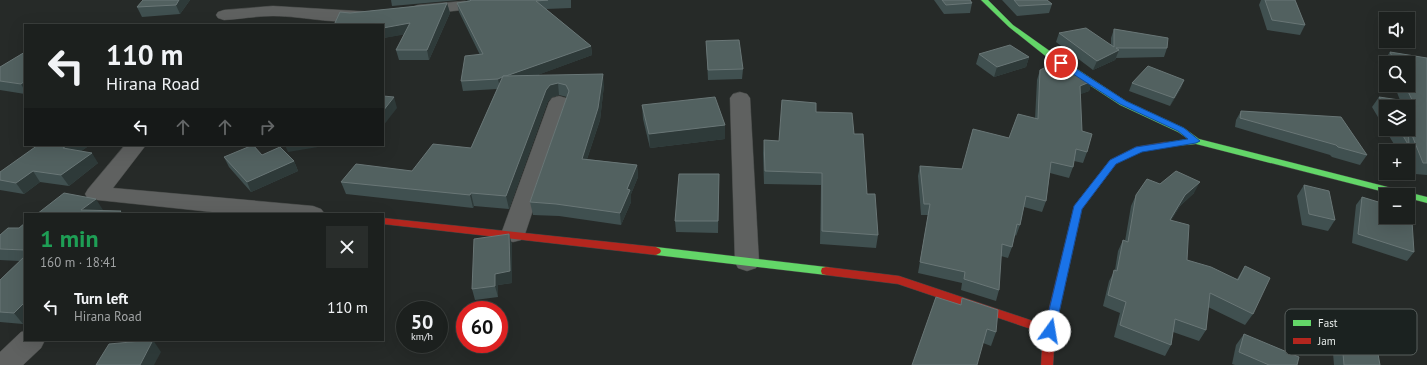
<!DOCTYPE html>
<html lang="en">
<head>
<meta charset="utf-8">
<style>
  body { margin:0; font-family:"PT Sans",sans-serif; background:#292d2b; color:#f1f3f6; height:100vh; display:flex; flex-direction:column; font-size:15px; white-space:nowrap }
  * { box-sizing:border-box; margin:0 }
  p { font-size:13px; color:#a0a3a4 }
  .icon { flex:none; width:22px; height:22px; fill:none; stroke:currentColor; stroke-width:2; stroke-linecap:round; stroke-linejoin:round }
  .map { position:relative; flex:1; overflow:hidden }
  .sheet { position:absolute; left:24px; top:213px; width:360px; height:128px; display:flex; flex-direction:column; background:#1c201e; border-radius:0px; box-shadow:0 4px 16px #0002,0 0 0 1px #3a3e3c }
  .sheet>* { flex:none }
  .hud { position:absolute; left:24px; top:24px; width:360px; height:122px; border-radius:0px; box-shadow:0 4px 16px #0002,0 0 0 1px #3a3e3c; background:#1c201e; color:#f1f3f6; overflow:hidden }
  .buttons { position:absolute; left:1379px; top:12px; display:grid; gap:8px }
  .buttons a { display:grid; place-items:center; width:36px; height:36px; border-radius:0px; background:#1c201e; box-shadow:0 4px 16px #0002,0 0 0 1px #3a3e3c; font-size:20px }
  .speed { position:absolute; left:396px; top:301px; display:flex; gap:8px; font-size:20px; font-weight:700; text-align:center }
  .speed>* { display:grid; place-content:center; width:52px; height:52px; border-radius:50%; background:#1c201e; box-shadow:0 4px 16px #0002,0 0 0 1px #3a3e3c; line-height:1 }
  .speed small { font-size:10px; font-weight:400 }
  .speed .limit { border:6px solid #d22; background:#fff; color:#111 }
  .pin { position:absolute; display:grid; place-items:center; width:34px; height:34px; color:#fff; margin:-17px; border:2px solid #fff; border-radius:50%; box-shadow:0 1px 4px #0007 }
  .me { position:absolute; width:44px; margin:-22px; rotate:13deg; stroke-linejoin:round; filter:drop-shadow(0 0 3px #0008) }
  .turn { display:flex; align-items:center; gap:14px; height:84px; padding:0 16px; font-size:18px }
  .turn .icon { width:52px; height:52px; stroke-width:2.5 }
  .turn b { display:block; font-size:28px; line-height:34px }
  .lanes { display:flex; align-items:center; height:38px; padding:0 16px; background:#0003; justify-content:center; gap:20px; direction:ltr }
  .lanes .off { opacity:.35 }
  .round { display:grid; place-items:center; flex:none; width:42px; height:42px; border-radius:0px; background:#292d2b }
  .overview { display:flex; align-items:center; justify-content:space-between; height:68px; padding:0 16px }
  h1 { font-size:24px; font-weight:700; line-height:30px; color:#1e9e55 }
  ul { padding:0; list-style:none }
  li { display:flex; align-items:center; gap:12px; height:52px; padding:0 16px }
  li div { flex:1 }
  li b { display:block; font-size:15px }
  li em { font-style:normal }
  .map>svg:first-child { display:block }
</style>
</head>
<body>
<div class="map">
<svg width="1427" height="365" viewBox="0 0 1427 365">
  <rect width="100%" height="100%" fill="#262a28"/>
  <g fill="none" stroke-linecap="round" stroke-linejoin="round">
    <defs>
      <g id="street">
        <path d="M465,1L471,3L473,6L471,9L418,15L412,13L410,10L412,7L418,5Z"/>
        <path d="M273,6L374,12L376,15L374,18C341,27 306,16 273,16C257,16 240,19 224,20L218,18L216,15L218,12L224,10Z"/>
        <path d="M740,92L747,94L750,98L759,262L756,268L747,271L738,268L735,262L730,98L733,94Z"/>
        <path d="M559,96L566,98L569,102L525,234L521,240L513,242L505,240L501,234L549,102L552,98Z"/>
        <path d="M125,145H146L113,188L313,206L321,209L325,214H231L88,199L85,194L88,189Z"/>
        <path d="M25,331V340H45L41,348L23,365H0V352L21,332Z"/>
      </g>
      <g id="fast">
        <path d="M981,0H988L1013,25L1054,54L1126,101L1184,128L1199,139L1427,197V203L1408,198V195H1396L1196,144L1163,147L1162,145L1163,143L1188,139L1178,132L1120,105L1048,58L1009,27Z"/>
        <path d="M656,247L826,267L830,268L831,271L830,274L826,275L656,255L652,253L651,251L652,249Z"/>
      </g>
      <g id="jam">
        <path d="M1166,142L1169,143L1170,145L1169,147L1141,151L1116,164L1082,209L1055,331L1053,365H1041L1043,333L898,284L826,275L822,274L821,271L822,268L826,267L899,276L1045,325L1074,206L1110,160L1136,147Z"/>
        <path d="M383,218L656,247L660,249L661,251L660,253L656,255L383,224Z"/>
      </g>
    </defs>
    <use href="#street" stroke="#434644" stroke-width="1"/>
    <use href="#fast" stroke="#434644" stroke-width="1"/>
    <use href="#jam" stroke="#434644" stroke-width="1"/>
    <use href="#street" fill="#5f6160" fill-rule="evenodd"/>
    <use href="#fast" fill="#63d668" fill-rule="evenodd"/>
    <use href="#jam" fill="#b3261e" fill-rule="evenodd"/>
  </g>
  <g fill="#405050" fill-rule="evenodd">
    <path d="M190,0L180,14L142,17L137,7Z"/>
    <path d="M391,0H459L392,6Z"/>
    <path d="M466,0H571V8L546,9L591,46L592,55L537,75L604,85L600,120L587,159L637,165L638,177L631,194V202L621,225L559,216L533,215L530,202L567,97L559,95L552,97L548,101L509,209L474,206L473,208L346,194L341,182L412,171L471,148L497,89L463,91L461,81L480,55L459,12L457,3L469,1Z"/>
    <path d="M934,0H970L972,3L970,13L944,14Z"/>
    <path d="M1002,0H1047L1052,4L1049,13L1017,16Z"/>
    <path d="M1261,0H1295L1305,25L1300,35L1267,30L1259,5Z"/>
    <path d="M447,3L450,13L429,60H399L396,50L405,34L383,38V25L350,13Z"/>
    <path d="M1114,29L1167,48L1164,57L1116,58L1115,60L1093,70L1056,42L1059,33L1111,45V38Z"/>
    <path d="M706,41L743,69L742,79L708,80Z"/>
    <path d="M25,52V94L0,90V67Z"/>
    <path d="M1390,52L1427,58V175L1415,174L1408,155V151H1398L1372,107L1379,97L1400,100L1394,85H1408V63H1386V68L1383,62ZM1386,107L1408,129H1386Z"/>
    <path d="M979,54L1029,57L1026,67L994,77L976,64Z"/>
    <path d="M1040,70L1092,81L1089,91L1080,94L1082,131L1087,152L1083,163L1074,161L1073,167L1069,178L1050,173L1046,201L1042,212L1024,207L1020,225L1016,236L1015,235L1012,247L1008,258L1001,256L999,290L996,301L961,290L962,283L918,273L928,215H921L918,176L920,166L962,169L1009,138L1035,119L1037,80Z"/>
    <path d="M1184,80L1181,88L1170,106L1129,91L1132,83Z"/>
    <path d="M642,105L725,125V139L650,148L643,119Z"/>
    <path d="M1241,111L1367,155L1360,165L1332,157L1330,155L1235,127L1236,120Z"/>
    <path d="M816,112L854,134L867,194L878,235L876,248L820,244L821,185L764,184L763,153L764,140L779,141Z"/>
    <path d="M90,145L81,151L98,163L69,186L40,182L24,194L0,190V172Z"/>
    <path d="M262,155L294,161L298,171L251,192L229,167L224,157Z"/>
    <path d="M719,174L718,233L676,232L675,221Z"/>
    <path d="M1160,184L1194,193L1180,206L1171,220L1187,260L1237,279L1245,266L1253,314L1245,325L1208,307L1206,330L1199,341L1173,332L1171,345L1165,356L1114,337L1120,313L1103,306L1109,281L1115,270L1118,251L1123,240L1125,241L1131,206L1136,195Z"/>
    <path d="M1304,185L1335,220L1328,231L1302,225L1297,196Z"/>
    <path d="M1362,197L1381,203L1385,198L1414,252L1407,261L1352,243L1356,205Z"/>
    <path d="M25,223V322L23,324L0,322V280L20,261L0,260V235L19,228Z"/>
    <path d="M509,234L512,245V283L498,285V297L475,300L472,289Z"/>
    <path d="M962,298L996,332L991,346L983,343L960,305Z"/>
    <path d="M1244,334L1297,365H1235L1232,364L1236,345Z"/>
    <path d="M1342,342L1380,365H1334L1333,353Z"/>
  </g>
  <g fill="#2e3a39">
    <path d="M179,0H190L180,14L176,5Z"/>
    <path d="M447,3L450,13L429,60L427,50Z"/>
    <path d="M410,23L413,33L384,38L383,34V28Z"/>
    <path d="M591,46L592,55L500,89L498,79Z"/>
    <path d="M1119,50L1115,60L1093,70L1097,61Z"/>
    <path d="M1029,57L1026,67L994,77L997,67Z"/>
    <path d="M603,74L604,85L600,120L583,171L582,159Z"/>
    <path d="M1184,80L1181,88L1170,106L1174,98Z"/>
    <path d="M25,81V91L21,84Z"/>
    <path d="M1092,81L1089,91L1076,96L1080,86Z"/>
    <path d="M558,83L559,95L552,97L548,101L509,209L506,196L546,90L550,85Z"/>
    <path d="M394,97L397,108L383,126V111Z"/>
    <path d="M725,125V139L650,148L649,134Z"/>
    <path d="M68,145H90L70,159L63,148Z"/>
    <path d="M285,145H324V146L288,152Z"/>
    <path d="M92,153L98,163L69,186L61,175Z"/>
    <path d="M294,161L298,171L251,192L247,182Z"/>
    <path d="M637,165L638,177L631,194V202L621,225L620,213L627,189Z"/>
    <path d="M33,171L40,182L24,194L16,183Z"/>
    <path d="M1200,182L1194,193L1180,206L1165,231L1170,220L1185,195Z"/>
    <path d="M471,193L474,206L473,208L470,195Z"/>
    <path d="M96,199L103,210L98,214L81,210Z"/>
    <path d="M121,211L123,214H118Z"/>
    <path d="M509,234L512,245V283L498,285V297L495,286V274Z"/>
    <path d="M25,302V322L23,324L14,313Z"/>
    <path d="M153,340L161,352L154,365H140Z"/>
  </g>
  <g fill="#526160" stroke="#697676">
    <path d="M143,0H179L176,5L137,7Z"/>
    <path d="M471,0H548L536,1L591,46L506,76H503L502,77L498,79L461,81L465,56L483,54L457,3L470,1Z"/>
    <path d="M942,0H970L972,3L946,5Z"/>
    <path d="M1014,0H1047L1052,4L1019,6Z"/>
    <path d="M1265,0H1295L1305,25L1272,20Z"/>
    <path d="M447,3L427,50H396L410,23L383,28V25H334L340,12L350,13Z"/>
    <path d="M1086,28L1114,47V29L1168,38L1167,48H1116L1119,50L1097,61L1059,33Z"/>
    <path d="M739,40L743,69L708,70L706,41Z"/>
    <path d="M1010,45L1029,57L997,67L979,54Z"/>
    <path d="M25,52V81L21,84L0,81V67Z"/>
    <path d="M1390,52L1427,58V163H1423L1408,125L1409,146L1399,129H1408V107H1386V108L1379,97L1413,102L1405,85H1408V63H1395Z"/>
    <path d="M1059,61L1092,81L1080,86L1082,131L1092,134L1087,152L1076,149L1073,167L1051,162L1046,201L1026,196L1020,225L1017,224L1012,247L1002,244L999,290L964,279L965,272L920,262L930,204H924L920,166L962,169L973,129L1009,138L1018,114L1038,119L1040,70Z"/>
    <path d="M1148,66L1184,80L1174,98L1132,83Z"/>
    <path d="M603,74L598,108L582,159L637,165L627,189L630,190L620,213L556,204L530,202L569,91L566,85L558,83L550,85L546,90L506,196L471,193L470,195L341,182L356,164L412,171L433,144L471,148L503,76Z"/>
    <path d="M383,96L394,97L383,111Z"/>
    <path d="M715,97L725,125L649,134L642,105Z"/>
    <path d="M782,100L816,103V112L852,113L854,134H863L867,194H875L878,235L822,231V173L765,171L764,140L779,141Z"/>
    <path d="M1241,111L1341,117L1367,155L1338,147L1336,145L1240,118Z"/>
    <path d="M38,145H68L63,148L92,153L61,175L33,171L16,183L0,180V172Z"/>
    <path d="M253,145L262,155L280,147L294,161L247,182L224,157Z"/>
    <path d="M1176,171L1200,182L1185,195L1170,220L1189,225L1187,260L1211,267L1238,280L1245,266L1270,278L1253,314L1210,293L1206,330L1175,319L1171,345L1120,325L1126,302L1108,295L1114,270L1117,271L1123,240L1128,242L1136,195L1147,179L1160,184Z"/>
    <path d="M679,174H719L718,221H675Z"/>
    <path d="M1304,185L1329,191L1335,220L1309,214Z"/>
    <path d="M64,193L96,199L81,210L121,211L118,214H37Z"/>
    <path d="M1362,197L1385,204V198H1386V217H1408V205L1411,206L1414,252L1358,234Z"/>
    <path d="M25,223V250L0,249V235L8,228H19Z"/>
    <path d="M509,234L510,271L495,274V286L472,289L474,239Z"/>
    <path d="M25,256V302L14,313L0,312V280Z"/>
    <path d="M936,297L961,305L962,298L998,310L996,332L987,329L977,365H912Z"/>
    <path d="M1244,334L1299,357L1297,365H1269L1239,352Z"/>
    <path d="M153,340L140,365H96L109,344Z"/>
    <path d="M1342,342L1378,354L1380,365H1344Z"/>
  </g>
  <path fill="#1a73e8" stroke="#114b97" d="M1059,61H1064L1126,101L1184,128L1200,141L1196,143L1142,152L1116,164L1082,209L1055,331L1053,334H1046L1044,331L1074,206L1110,160L1136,147L1188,139L1178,131L1120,104L1059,65Z"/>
  <rect x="1285" y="309" width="132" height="46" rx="6" fill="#1b2220" stroke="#585f5d" stroke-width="1"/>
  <rect x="1293" y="320" width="18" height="6" fill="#63d668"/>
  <rect x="1293" y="338" width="18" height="6" fill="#b3261e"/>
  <g font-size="11" fill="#e7ecea">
    <text x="1318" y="327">Fast</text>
    <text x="1318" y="345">Jam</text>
  </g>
</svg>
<div class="buttons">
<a><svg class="icon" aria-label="sound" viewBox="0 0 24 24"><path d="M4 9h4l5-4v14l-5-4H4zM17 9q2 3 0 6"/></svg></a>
<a><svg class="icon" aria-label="search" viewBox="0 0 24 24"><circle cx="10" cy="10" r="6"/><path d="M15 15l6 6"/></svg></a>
<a><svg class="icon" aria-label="layers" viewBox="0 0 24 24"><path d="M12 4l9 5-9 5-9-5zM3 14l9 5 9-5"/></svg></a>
<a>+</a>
<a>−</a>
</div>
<div class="speed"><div>50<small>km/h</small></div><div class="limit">60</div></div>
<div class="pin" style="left:1061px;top:63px;background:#d93025"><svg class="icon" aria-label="arrive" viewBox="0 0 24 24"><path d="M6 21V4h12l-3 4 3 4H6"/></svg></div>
<svg class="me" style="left:1050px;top:331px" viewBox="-20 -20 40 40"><circle r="19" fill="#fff"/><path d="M0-13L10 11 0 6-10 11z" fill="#1a73e8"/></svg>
<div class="hud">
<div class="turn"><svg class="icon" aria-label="left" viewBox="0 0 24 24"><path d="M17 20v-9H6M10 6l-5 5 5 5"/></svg><div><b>110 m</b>Hirana Road</div></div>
<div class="lanes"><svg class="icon" aria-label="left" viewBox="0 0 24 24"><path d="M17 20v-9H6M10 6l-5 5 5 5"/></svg><svg class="icon off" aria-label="ahead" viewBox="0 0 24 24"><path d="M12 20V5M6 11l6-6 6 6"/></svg><svg class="icon off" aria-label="ahead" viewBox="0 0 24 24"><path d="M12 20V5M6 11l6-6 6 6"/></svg><svg class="icon off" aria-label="right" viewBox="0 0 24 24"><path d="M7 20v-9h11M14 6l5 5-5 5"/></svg></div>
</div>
<section class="sheet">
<div class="overview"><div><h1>1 min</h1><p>160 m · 18:41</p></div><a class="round"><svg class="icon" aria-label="close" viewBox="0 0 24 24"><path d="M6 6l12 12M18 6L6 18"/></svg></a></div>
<ul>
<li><svg class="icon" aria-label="left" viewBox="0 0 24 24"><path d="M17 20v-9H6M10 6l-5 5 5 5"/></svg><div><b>Turn left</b><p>Hirana Road</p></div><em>110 m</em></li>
</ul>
</section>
</div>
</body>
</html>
